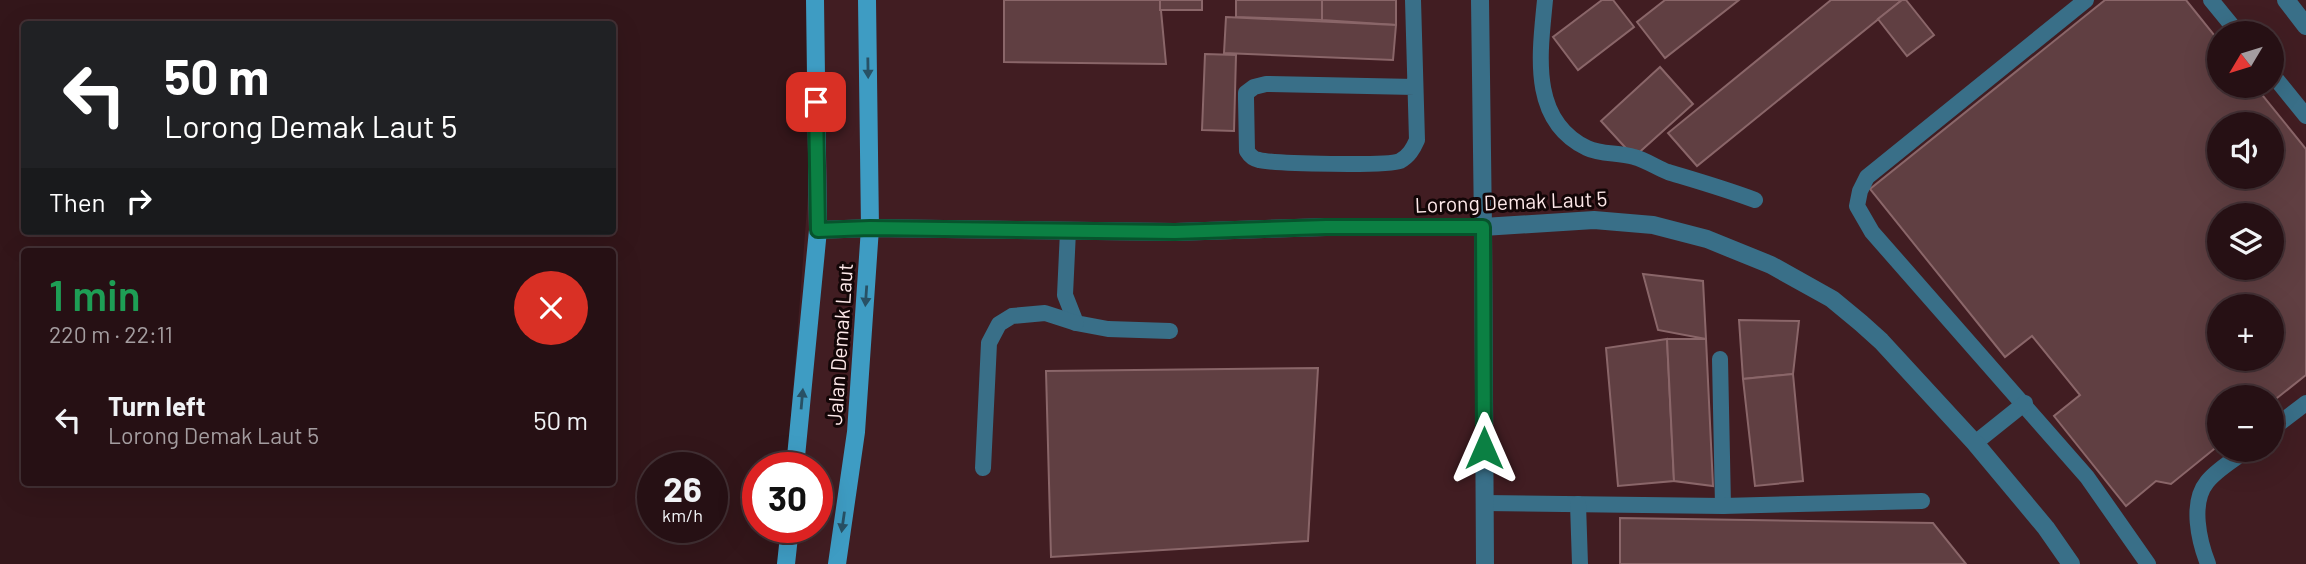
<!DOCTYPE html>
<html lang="en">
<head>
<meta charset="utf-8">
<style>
  body { margin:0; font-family:Barlow,sans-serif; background:#321e22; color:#f1f3f6; height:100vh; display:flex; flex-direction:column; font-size:26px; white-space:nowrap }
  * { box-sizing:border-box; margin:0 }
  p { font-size:23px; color:#a49da0 }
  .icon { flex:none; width:38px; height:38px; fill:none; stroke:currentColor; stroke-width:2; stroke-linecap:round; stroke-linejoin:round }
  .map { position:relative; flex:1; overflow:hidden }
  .details { position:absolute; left:21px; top:248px; width:595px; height:238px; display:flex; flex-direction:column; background:#261014; border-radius:7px; box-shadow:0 7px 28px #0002,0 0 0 2px #423034 }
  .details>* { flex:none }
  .hud { position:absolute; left:21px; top:21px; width:595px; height:214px; border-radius:7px; box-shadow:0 7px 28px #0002,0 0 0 2px #423034; background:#202124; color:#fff; overflow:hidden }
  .needle { width:46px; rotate:232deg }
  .buttons { position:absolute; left:2207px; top:21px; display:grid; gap:14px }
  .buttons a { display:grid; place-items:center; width:77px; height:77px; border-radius:50%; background:#261014; box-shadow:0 7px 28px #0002,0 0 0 2px #423034; font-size:35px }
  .speed { position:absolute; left:637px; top:452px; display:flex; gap:14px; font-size:35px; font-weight:700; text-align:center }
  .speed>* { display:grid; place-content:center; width:91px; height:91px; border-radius:50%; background:#261014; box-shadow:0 7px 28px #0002,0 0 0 2px #423034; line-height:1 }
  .speed small { font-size:18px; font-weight:400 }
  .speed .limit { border:10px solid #d22; background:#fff; color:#111 }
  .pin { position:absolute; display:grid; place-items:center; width:60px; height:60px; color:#fff; margin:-30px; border-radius:14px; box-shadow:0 4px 10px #0006 }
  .me { position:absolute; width:77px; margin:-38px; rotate:0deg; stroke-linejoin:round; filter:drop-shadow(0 0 5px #0008) }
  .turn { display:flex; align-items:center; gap:24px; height:147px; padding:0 28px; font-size:32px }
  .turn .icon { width:91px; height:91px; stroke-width:2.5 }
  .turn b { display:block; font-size:49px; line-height:60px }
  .then { display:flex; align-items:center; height:66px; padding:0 28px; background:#0003; gap:14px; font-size:26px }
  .round { display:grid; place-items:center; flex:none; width:74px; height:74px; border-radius:37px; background:#321e22 }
  .overview { display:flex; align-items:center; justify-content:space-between; height:119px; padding:0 28px }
  h1 { font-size:42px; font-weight:600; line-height:52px; color:#1e9e55 }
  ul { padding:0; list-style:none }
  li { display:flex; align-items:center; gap:21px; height:105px; padding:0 28px }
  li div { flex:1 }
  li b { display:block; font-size:26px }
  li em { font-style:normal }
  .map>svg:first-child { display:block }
</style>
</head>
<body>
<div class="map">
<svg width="2306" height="564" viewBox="0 0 2306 564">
  <rect width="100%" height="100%" fill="#33161a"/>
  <path fill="#411d22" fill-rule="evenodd" d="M823,0H2306V564H779L782,527H817V467H787ZM2219,33H2272V86H2219ZM2219,124H2272V177H2219ZM2219,215H2272V268H2219ZM2219,306H2272V359H2219ZM2219,397H2272V450H2219Z"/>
  <g fill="#603f42" stroke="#8a6669" stroke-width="2" fill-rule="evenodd">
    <path d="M1004,0H1160L1166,64L1004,62Z"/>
    <rect x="1160" y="0" width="42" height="10"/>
    <path d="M1236,0H1322V20L1236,17Z"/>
    <path d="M1322,0H1396V25L1322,20Z"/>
    <path d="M1602,0H1613L1634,27L1578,70L1553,37Z"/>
    <path d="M1665,0H1739L1665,58L1637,22Z"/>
    <path d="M1831,0H1902L1697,166L1668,133Z"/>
    <path d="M1902,0H1906L1934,35L1907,56L1878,19Z"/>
    <path d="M2105,0H2186L2219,41V86H2255L2306,149V375L2272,402V397H2219V445L2171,484L2156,481L2126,506L2054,416L2080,395L2032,336L2005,357L1870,189ZM2219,124H2272V177H2219ZM2219,215H2272V268H2219ZM2219,306H2272V359H2219Z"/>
    <path d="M1226,17L1396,25L1393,60L1224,53Z"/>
    <path d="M1205,54L1236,55L1234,131L1202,130Z"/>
    <path d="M1660,67L1693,104L1634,157L1601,121Z"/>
    <path d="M1643,274L1703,281L1706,339L1658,330Z"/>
    <path d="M1739,320L1799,321L1793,374L1743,379Z"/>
    <path d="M1667,339L1674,481L1618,486L1606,348Z"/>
    <path d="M1667,339H1706L1713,486L1674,481Z"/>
    <path d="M1318,368L1308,541L1051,557L1046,371Z"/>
    <path d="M1793,374L1803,481L1755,486L1743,379Z"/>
    <path d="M1620,518L1933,523L1966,564H1620Z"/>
  </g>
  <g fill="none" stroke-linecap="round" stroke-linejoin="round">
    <g stroke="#396f88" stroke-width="16">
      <path d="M1413,0L1417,140C1413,149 1409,156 1400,161C1389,166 1275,164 1259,160C1253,159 1250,156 1247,151L1246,98V93L1254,87L1266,84L1415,87"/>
      <path d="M1545,0C1540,53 1529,120 1587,148C1601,155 1619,152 1634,157C1646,160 1657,168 1668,172C1698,181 1726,189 1755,200"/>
      <path d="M2086,0L1867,177L1860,191L1857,206L1872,232L2087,477L2148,564"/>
      <path d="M2211,0L2238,33"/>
      <path d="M2272,74L2306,116"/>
      <path d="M1068,231L1065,295L1076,323L1108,329L1170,331"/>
      <path d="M1720,359L1723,506"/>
      <path d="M2272,429L2306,403"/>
      <path d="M1975,443L2025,403"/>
      <path d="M983,468L989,343L999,324L1012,316L1045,313L1076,323"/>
      <path d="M1484,503L1723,506L1922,501"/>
      <path d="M1578,504L1580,564"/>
      <path d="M2208,564C2199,541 2190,503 2207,482C2216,470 2234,460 2246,450"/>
    </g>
    <g stroke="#396f88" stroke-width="18">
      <path d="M1480,0L1483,227L1485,564"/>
      <path d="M2286,0L2306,26"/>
      <path d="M818,230L870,228L1175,232L1326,227H1483L1594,220L1653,225L1707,239L1771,265L1832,299L1861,323L1881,341L1975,443L2046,528L2071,564"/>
    </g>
    <g stroke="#3e9cc3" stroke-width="18">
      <path d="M795,467L818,230L815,0"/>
      <path d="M786,564L790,527"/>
      <path d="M837,564L856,432L870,228L867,0"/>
    </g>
  </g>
  <defs><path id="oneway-solid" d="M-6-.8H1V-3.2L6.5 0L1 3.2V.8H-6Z" transform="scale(1.75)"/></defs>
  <g fill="#285165">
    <use href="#oneway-solid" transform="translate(868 68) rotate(89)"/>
    <use href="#oneway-solid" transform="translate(866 296) rotate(94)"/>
    <use href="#oneway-solid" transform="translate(802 399) rotate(-85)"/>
    <use href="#oneway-solid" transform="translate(843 522) rotate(98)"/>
  </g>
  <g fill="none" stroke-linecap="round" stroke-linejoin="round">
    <defs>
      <path id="route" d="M816,102L818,230L870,228L1175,232L1326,227H1483L1484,448"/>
    </defs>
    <use href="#route" stroke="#07532c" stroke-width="18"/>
    <use href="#route" stroke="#0b8043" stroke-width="12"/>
  </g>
  <g text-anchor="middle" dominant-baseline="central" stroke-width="6" stroke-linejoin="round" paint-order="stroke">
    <g font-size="21" fill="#fee9ea" stroke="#130607">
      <text transform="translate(1511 201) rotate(-2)">Lorong Demak Laut 5</text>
      <text transform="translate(839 344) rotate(-86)">Jalan Demak Laut</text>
    </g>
  </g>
</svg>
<div class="buttons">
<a><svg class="needle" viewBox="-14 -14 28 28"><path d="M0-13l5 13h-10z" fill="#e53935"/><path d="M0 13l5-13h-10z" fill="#a49da0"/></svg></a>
<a><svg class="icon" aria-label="sound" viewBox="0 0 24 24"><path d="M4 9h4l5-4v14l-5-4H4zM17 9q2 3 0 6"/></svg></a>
<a><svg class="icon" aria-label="layers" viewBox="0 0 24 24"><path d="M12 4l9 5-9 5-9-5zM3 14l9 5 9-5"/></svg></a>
<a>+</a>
<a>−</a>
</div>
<div class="speed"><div>26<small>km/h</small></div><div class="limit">30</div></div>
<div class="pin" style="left:816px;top:102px;background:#d93025"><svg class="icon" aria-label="arrive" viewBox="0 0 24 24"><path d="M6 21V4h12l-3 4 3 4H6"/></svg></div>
<svg class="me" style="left:1484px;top:448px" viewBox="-20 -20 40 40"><path d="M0-17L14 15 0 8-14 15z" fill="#0b8043" stroke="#fff" stroke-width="4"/></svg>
<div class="hud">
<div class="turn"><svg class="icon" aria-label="left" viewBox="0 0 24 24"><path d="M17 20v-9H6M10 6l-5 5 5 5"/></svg><div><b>50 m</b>Lorong Demak Laut 5</div></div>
<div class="then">Then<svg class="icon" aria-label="right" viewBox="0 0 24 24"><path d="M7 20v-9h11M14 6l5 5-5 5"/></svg></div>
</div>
<section class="details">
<div class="overview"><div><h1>1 min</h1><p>220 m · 22:11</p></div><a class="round" style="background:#d93025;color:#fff"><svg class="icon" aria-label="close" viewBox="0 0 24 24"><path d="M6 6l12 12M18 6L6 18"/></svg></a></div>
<ul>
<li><svg class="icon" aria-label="left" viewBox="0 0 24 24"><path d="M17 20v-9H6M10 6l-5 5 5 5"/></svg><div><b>Turn left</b><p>Lorong Demak Laut 5</p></div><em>50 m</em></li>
</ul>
</section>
</div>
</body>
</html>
